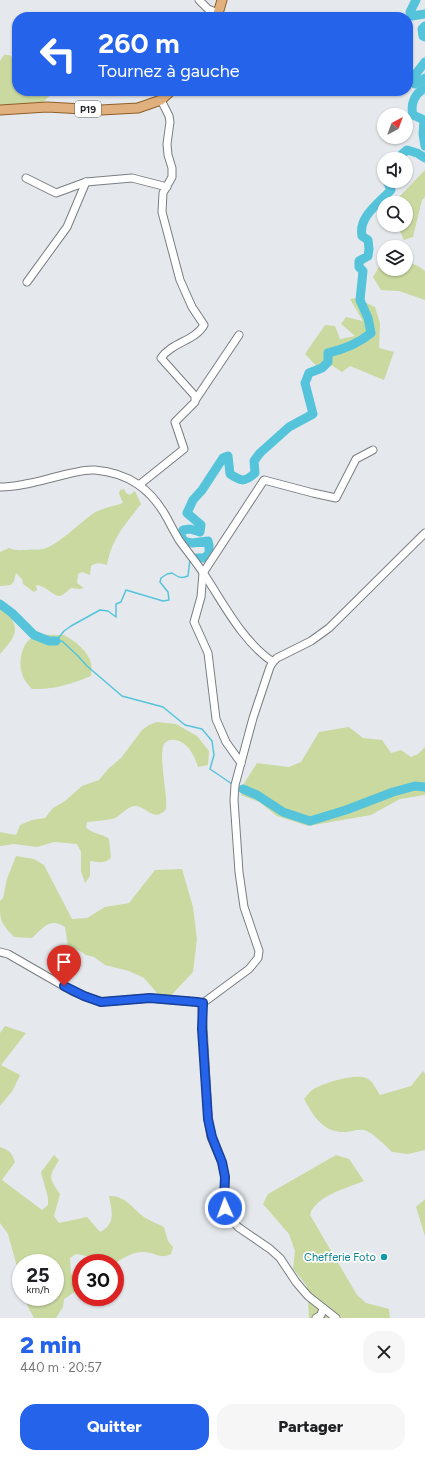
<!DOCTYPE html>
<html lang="fr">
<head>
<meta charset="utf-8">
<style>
  body { margin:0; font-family:Figtree,sans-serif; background:#f6f6f6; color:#202124; height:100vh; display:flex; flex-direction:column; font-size:15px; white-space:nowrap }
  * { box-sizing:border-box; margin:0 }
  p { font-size:13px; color:#757577 }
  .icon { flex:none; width:22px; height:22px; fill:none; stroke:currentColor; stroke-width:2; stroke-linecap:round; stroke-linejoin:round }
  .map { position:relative; height:1318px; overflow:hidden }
  .sheet { display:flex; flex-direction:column; background:#fff; flex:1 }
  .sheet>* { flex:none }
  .banner { position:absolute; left:12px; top:12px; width:401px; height:84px; border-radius:16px; box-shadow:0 1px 3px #0004; background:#2563eb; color:#fff; overflow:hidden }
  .needle { width:26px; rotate:41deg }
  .controls { position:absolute; left:377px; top:108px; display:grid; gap:8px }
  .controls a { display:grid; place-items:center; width:36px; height:36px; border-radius:50%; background:#fff; box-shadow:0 1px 3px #0004; font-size:20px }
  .speed { position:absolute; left:12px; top:1254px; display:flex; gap:8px; font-size:20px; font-weight:700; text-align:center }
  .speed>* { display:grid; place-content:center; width:52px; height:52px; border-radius:50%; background:#fff; box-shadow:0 1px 3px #0004; line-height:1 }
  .speed small { font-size:10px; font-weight:400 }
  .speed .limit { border:6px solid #d22; background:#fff; color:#111 }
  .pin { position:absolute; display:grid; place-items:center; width:34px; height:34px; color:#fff; margin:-41px -17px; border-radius:50% 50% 50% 0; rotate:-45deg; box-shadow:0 0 4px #0007 }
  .pin .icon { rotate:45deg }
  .me { position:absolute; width:44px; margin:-22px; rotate:358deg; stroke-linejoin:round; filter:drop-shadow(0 0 3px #0008) }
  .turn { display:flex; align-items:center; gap:14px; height:84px; padding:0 20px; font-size:18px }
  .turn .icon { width:52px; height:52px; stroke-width:2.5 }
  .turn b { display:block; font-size:28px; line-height:34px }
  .round { display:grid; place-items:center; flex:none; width:42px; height:42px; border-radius:16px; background:#f6f6f6 }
  .headline { display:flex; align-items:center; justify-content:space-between; height:68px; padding:0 20px }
  h1 { font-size:24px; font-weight:800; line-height:30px; color:#2563eb }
  .cta { display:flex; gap:8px; margin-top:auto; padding:8px 20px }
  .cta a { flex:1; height:46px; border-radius:16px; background:#2563eb; color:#fff; font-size:16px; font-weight:800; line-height:46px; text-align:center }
  .cta a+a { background:#f6f6f6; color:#202124 }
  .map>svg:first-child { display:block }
</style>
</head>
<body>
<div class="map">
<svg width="425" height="1318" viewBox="0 0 425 1318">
  <rect width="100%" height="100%" fill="#e5e9ed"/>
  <g fill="#c9d9a0">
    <path d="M4,55H9L17,60V91H54L39,107L0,111V61Z"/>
    <path d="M425,170V197L422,200L413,237L404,240L397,225H406V203H396L397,199Z"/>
    <path d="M384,259V269H406V261L418,266L425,271V300L399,291L381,290L373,277Z"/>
    <path d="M356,298L375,307L380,323L379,348L394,352L384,380L350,366L342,372L331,365L322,372L305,354L325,325L335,326L340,339L355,336L341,324L346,317L363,321L350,299Z"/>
    <path d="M124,489L126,493L130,495L135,491L141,504C125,525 112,538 107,565C101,563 96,562 91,566L90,575L82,572L78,574L77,583L84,588L80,589L71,588C68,590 64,595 60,596C54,597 45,585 36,585L37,590L34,592L23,584L22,579L16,573C13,586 13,585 0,586V552L9,548C15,551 21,550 27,550C32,549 38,550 43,549C60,544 79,523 94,513C102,508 114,506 123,503L119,494L120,490Z"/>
    <path d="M0,608H2C22,627 17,635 0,654Z"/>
    <path d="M64,635C75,641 88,651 91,663C92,667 91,672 91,676C71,684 53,690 32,689C28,684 23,680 22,673C18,661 22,640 36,636C42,634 57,635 64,635Z"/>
    <path d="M157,722L176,724L197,736L209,751L208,765L198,767C194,755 188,742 175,740C171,739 167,740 164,744C158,757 168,794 166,809C154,823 147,807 136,806C129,805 121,815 115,818C106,821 95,821 87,822L86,827C91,834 102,833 109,839L111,858C105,864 98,862 90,861V876L85,883L81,871V852L77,844L54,842L37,847L14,844L0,846V832L16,835L20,825L32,820L45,818L53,808L65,801L82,786L99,780L108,769L121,758L142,730L149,725Z"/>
    <path d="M349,727L363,738L382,740L391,753L401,750L411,757L418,754L425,747V795L400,799L371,815L308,826L277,816L259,802L241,795L243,785L257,763L289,767L301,762L319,732Z"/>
    <path d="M16,856L34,859L44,865L72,919L87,918L105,907L129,903L155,870L182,869L193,907L197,939L193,972L165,1002L144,978L129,971L105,965L94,957L86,955L77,949H70L68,947L65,927C50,917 43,928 32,938L14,937C0,922 0,921 0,901L3,898L7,879Z"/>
    <path d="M5,1026L26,1033L1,1065L20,1075L13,1090L0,1106V1033Z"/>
    <path d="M423,1071L425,1074V1150L408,1154L392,1152C386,1146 372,1131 363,1130C356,1129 349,1133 342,1132C322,1131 313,1115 304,1099C307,1096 309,1092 312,1090C322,1083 356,1073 366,1078C373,1081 376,1089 380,1095L411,1086Z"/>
    <path d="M0,1147C9,1150 12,1153 15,1162L2,1180L42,1210L48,1205V1198L41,1172L54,1155L59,1160C49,1177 48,1177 60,1194L54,1216L59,1223L87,1217L100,1232C116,1224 112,1211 109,1196C125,1195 133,1209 144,1217C150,1221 158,1224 164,1227L168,1241L173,1247L171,1254C160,1260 155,1252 143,1252C133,1252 125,1257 117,1262L76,1254L70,1258L71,1274L80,1285L81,1292L76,1291L64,1299L63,1307L56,1318H34L28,1307L25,1297H55V1263H21V1281L8,1234L0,1223Z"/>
    <path d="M336,1155L349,1159L364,1181C347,1188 315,1196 310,1215L357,1295L366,1303L389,1309L390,1318H309L307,1286L293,1269L295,1251L289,1234L263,1204L268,1194Z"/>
    <path d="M425,1199V1236L416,1207Z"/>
  </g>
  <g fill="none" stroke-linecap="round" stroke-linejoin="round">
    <g stroke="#55c4da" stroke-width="1.5">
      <path d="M56,641H62L78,656L87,666L122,696L163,707L185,725L202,729L212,741L214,755L210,769L232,784"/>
      <path d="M56,641L64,631L71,626L100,610L108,611L116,617V604L121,602L126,590L163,601L169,600L168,592L160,582L161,578L167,574L172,573C178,577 181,579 188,576L190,559"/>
    </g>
    <g stroke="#55c4da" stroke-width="9">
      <path d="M416,0L410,12L412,16L425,14"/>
      <path d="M425,26L422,29L423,36L425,37"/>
      <path d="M425,62L415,75V84L425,78"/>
      <path d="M425,88C415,93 410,104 413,115L424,120L423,134L425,146"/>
      <path d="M401,159L400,156L407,150L417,153L425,158"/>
      <path d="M197,558H204L209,554V545L208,541L192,543L184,541L181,536L183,530L190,529L200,532L201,525L187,513L193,500L202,490L223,458L228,456L230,474C242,482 245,482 255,473L254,461L260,453L289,427L313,414L305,383L309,373L322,368L328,362V353C345,349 358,344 371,333L368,318L360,300L363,271L359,267V261L368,256L369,249L368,240L362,236C358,217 379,203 391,190L387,181"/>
      <path d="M0,604L12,613L34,635L49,641H56"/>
      <path d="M243,789L257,795L283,812L310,821L346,810L393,792L415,786L425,787"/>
    </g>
    <defs>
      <g id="minor">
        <path d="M199,0L208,9L218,13"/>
        <path d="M26,178L56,193L86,182L132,178L167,187"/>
        <path d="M27,282L67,227L86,182"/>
        <path d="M196,399L239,335"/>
        <path d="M139,485L184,449L175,422L195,402V396L161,358C172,342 195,341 204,325L192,307L180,280L162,212L163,193L172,177V168L168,155L167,144L170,122L169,116L161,100"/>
        <path d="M0,487C21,487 42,480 63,475C73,473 84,469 95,470C129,473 151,489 167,518C171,526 175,533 179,540C187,551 196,562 204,574C224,604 242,641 273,662"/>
        <path d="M241,763L226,742L216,719L208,653L194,622L201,597L203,573L264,480L313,493L336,498L356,459L373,450"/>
        <path d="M0,952L8,954L74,992L101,1002L150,998L197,1002L203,1003"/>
        <path d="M316,1318L321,1315L323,1308"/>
        <path d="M336,1318L308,1296L296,1282L280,1258L270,1249L238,1227L228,1216L225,1208L224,1200L225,1177L222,1163L211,1137L208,1119L202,1008L203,1003L249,969L258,958L259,951L244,907L239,872L234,800L235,785L253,718L270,667L273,662L277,658L311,641L329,628L425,533"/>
      </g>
      <g id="major">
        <path d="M217,17L222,0"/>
        <path d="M0,110L47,107L101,110L138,108L161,100L171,91"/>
      </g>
    </defs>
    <use href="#minor" stroke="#7a7d81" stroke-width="9"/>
    <use href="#major" stroke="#905e29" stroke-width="11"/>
    <use href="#minor" stroke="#fff" stroke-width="7"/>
    <use href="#major" stroke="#e0b17f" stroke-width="9"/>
  </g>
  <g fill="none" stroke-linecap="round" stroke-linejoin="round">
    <defs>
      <path id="route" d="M64,986L84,996L101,1002L150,998L197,1002L203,1003L202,1029L208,1119L212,1137L222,1162L225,1177L224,1200L225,1208"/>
    </defs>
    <use href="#route" stroke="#184099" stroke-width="10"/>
    <use href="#route" stroke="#2563eb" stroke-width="7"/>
  </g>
  <circle fill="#0f9aa8" stroke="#fff" stroke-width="1.5" cx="384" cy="1257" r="4"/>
  <g text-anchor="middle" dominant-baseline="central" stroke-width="3.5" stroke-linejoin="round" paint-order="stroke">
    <rect fill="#fff" stroke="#656667" stroke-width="1" x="75" y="101" width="26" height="16" rx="3"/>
    <g font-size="10" font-weight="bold" fill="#232426">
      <text x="88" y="109">P19</text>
    </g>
    <g font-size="11" fill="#0d838f" stroke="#fff" text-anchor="end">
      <text x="376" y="1257">Chefferie Foto</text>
    </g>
  </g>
</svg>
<div class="controls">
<a><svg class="needle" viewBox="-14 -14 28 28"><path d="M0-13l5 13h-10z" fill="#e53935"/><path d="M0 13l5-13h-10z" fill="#757577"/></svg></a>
<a><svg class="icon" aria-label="sound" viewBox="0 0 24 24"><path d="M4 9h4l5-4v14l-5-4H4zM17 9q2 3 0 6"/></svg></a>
<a><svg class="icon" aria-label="search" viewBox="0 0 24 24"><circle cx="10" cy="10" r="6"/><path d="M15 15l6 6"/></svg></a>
<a><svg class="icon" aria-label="layers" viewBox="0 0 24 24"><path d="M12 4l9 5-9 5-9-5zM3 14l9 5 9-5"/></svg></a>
</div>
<div class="speed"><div>25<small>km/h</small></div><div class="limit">30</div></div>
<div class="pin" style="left:64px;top:986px;background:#d93025"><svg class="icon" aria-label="arrive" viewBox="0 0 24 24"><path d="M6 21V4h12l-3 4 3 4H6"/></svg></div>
<svg class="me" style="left:225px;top:1208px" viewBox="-20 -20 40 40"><circle r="17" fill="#2563eb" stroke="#fff" stroke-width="3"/><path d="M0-11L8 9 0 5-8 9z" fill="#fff"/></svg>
<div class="banner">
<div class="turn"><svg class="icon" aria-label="left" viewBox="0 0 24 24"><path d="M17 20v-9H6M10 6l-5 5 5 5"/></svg><div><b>260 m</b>Tournez à gauche</div></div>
</div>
</div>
<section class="sheet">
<div class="headline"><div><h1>2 min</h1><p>440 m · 20:57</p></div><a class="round"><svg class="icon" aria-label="close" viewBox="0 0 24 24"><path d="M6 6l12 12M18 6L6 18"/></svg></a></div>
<div class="cta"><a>Quitter</a><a>Partager</a></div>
</section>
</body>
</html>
